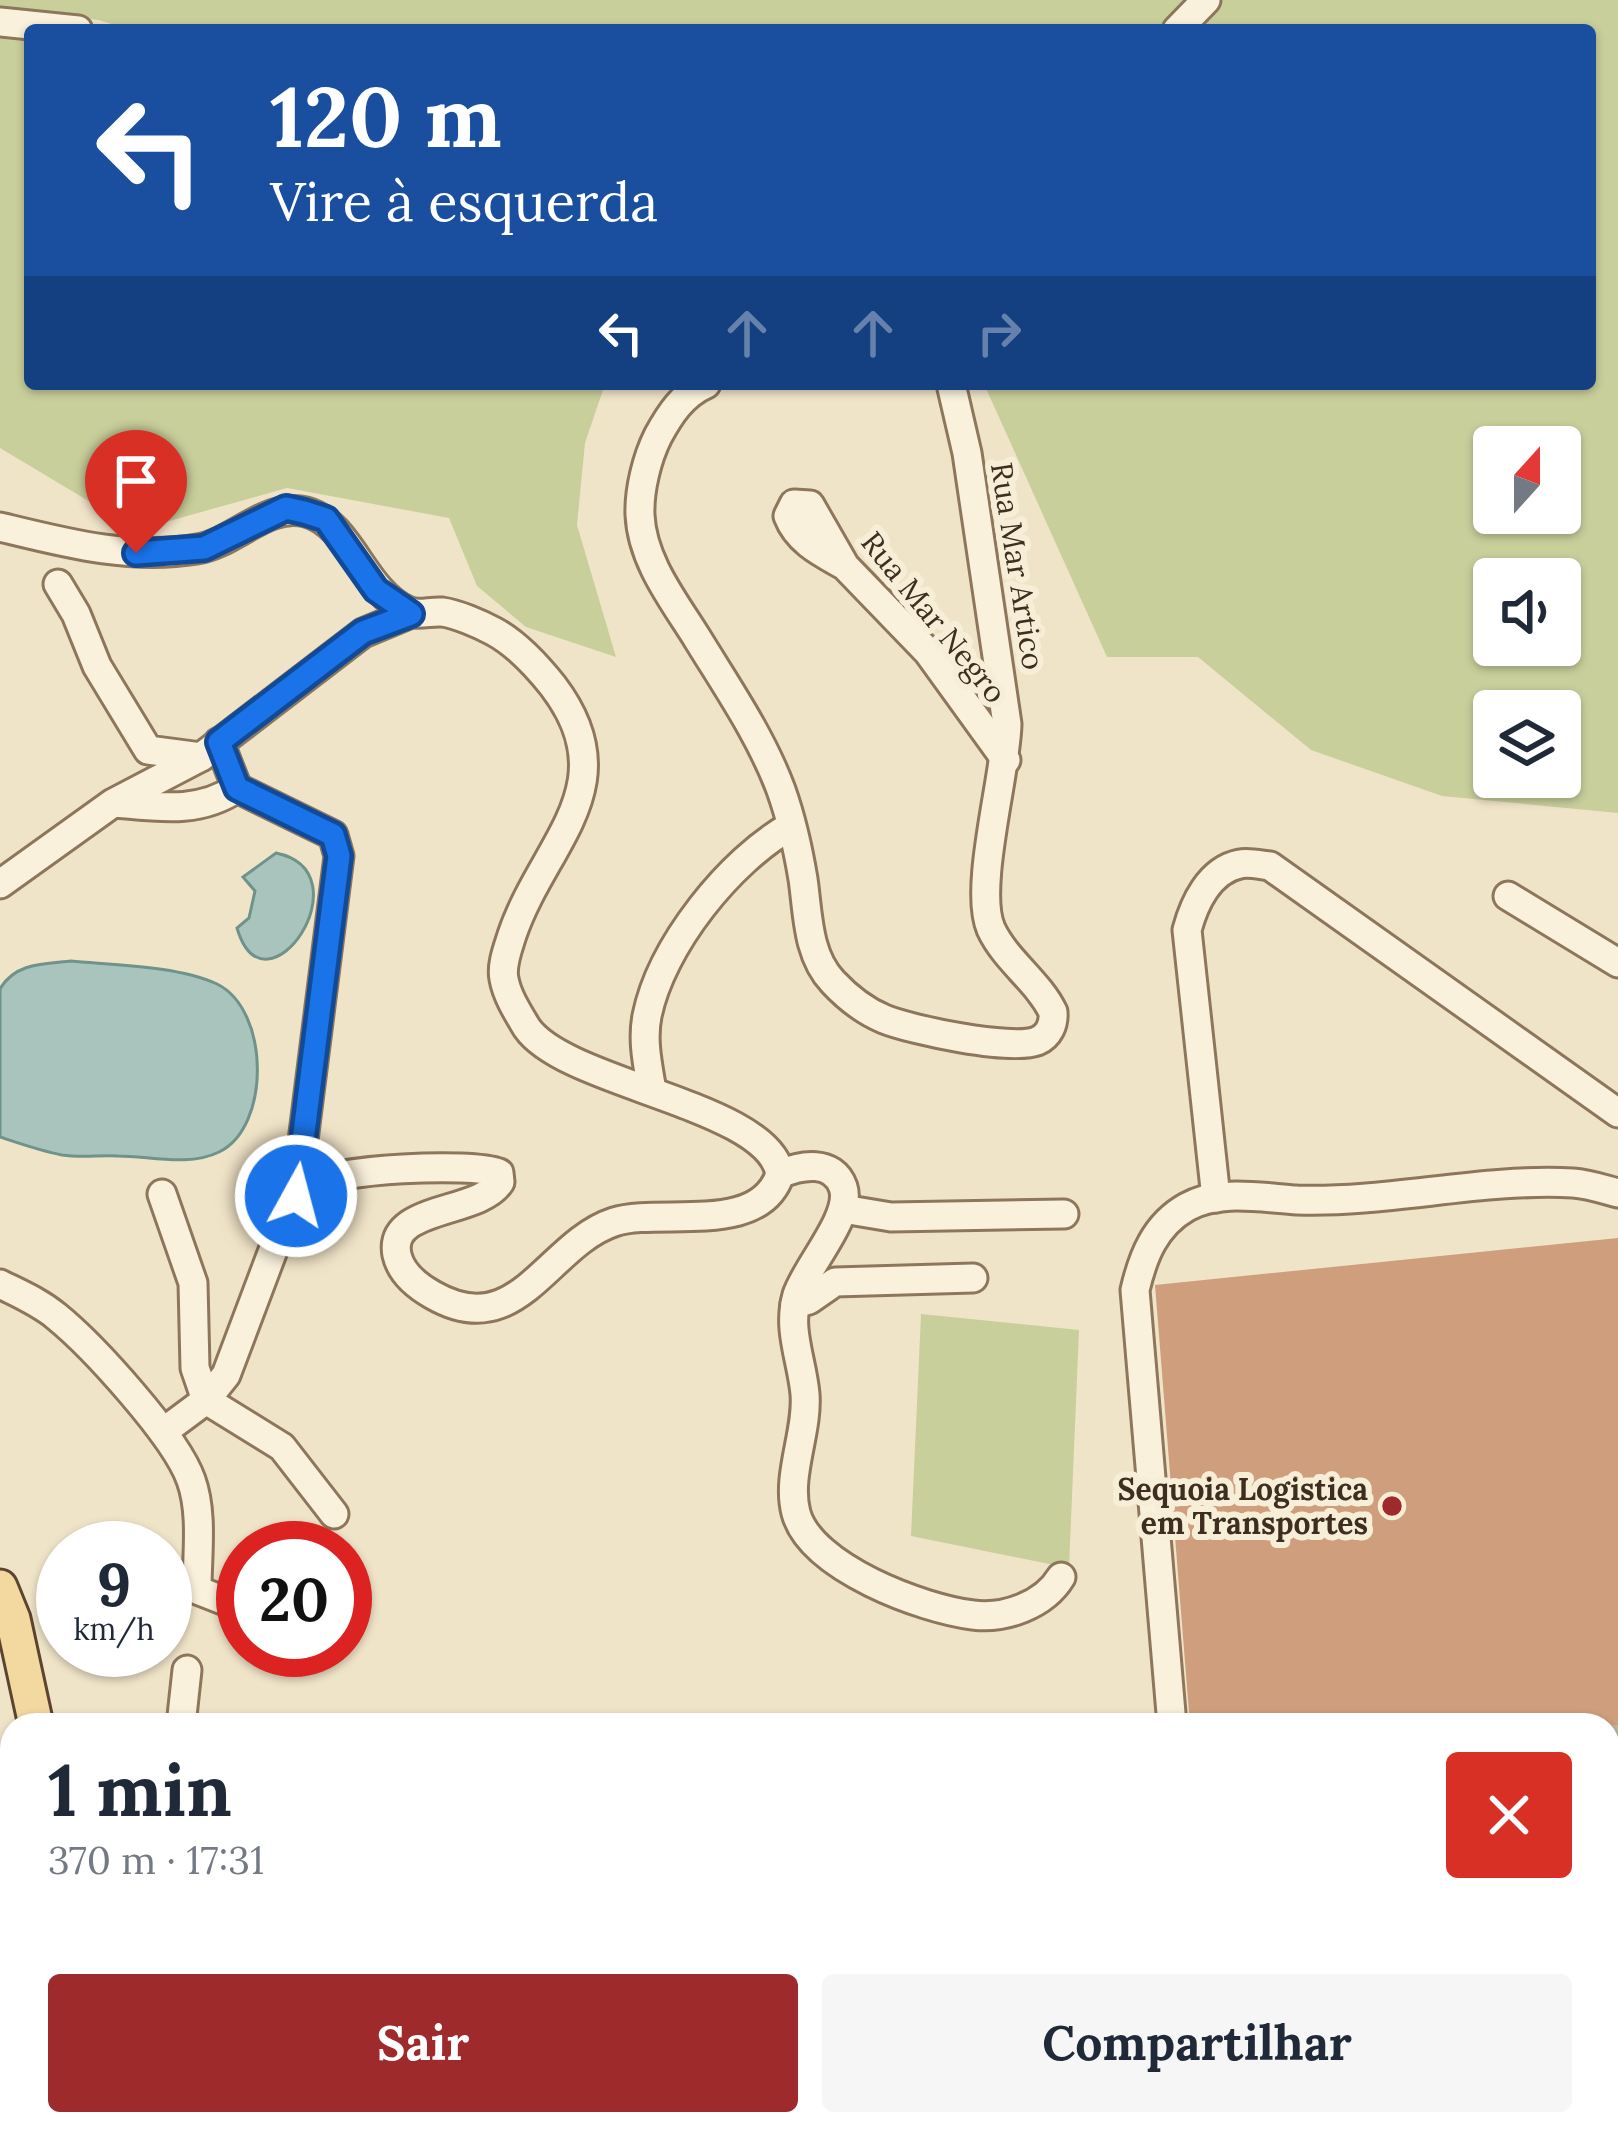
<!DOCTYPE html>
<html lang="pt">
<head>
<meta charset="utf-8">
<style>
  body { margin:0; font-family:Lora,serif; background:#f6f6f7; color:#1f2937; height:100vh; display:flex; flex-direction:column; font-size:45px; white-space:nowrap }
  * { box-sizing:border-box; margin:0 }
  p { font-size:39px; color:#747a83 }
  .icon { flex:none; width:66px; height:66px; fill:none; stroke:currentColor; stroke-width:2; stroke-linecap:round; stroke-linejoin:round }
  .map { position:relative; flex:1; overflow:hidden }
  .sheet { position:absolute; left:0px; top:1713px; width:1620px; height:423px; display:flex; flex-direction:column; background:#fff; border-radius:36px 36px 0 0; box-shadow:0 3px 9px #0004 }
  .sheet>* { flex:none }
  .banner { position:absolute; left:24px; top:24px; width:1572px; height:366px; border-radius:12px; box-shadow:0 3px 9px #0004; background:#1a4fa0; color:#fff; overflow:hidden }
  .needle { width:78px; rotate:21deg }
  .tools { position:absolute; left:1473px; top:426px; display:grid; gap:24px }
  .tools a { display:grid; place-items:center; width:108px; height:108px; border-radius:12px; background:#fff; box-shadow:0 3px 9px #0004; font-size:60px }
  .speed { position:absolute; left:36px; top:1521px; display:flex; gap:24px; font-size:60px; font-weight:700; text-align:center }
  .speed>* { display:grid; place-content:center; width:156px; height:156px; border-radius:50%; background:#fff; box-shadow:0 3px 9px #0004; line-height:1 }
  .speed small { font-size:30px; font-weight:400 }
  .speed .limit { border:18px solid #d22; background:#fff; color:#111 }
  .pin { position:absolute; display:grid; place-items:center; width:102px; height:102px; color:#fff; margin:-123px -51px; border-radius:50% 50% 50% 0; rotate:-45deg; box-shadow:0 0 12px #0007 }
  .pin .icon { rotate:45deg }
  .me { position:absolute; width:132px; margin:-66px; rotate:7deg; stroke-linejoin:round; filter:drop-shadow(0 0 9px #0008) }
  .turn { display:flex; align-items:center; gap:42px; height:252px; padding:0 48px; font-size:54px }
  .turn .icon { width:156px; height:156px; stroke-width:2.5 }
  .turn b { display:block; font-size:84px; line-height:102px }
  .lanes { display:flex; align-items:center; height:114px; padding:0 48px; background:#0003; justify-content:center; gap:60px; direction:ltr }
  .lanes .off { opacity:.35 }
  .round { display:grid; place-items:center; flex:none; width:126px; height:126px; border-radius:12px; background:#f6f6f7 }
  .overview { display:flex; align-items:center; justify-content:space-between; height:204px; padding:0 48px }
  h1 { font-size:72px; font-weight:700; line-height:90px }
  .primary-button { display:flex; gap:24px; margin-top:auto; padding:24px 48px }
  .primary-button a { flex:1; height:138px; border-radius:12px; background:#9e2a2b; color:#fff; font-size:48px; font-weight:700; line-height:138px; text-align:center }
  .primary-button a+a { background:#f6f6f7; color:#1f2937 }
  .map>svg:first-child { display:block }
</style>
</head>
<body>
<div class="map">
<svg width="1618" height="2135" viewBox="0 0 1618 2135">
  <rect width="100%" height="100%" fill="#f0e4c8"/>
  <g fill="#c9cf9b" fill-rule="evenodd">
    <path d="M0,0H1191L1159,30H130L99,20L0,9Z"/>
    <path d="M1219,0H1618V813L1442,796L1311,750L1198,657H1107L984,384H1590V30H1191ZM1494,447H1560V513H1494ZM1494,579H1560V645H1494ZM1494,711H1560V777H1494Z"/>
    <path d="M0,34L30,36V384H605L585,443L577,525L616,657L526,627L477,586L449,518L287,488L137,530L0,448Z"/>
    <path d="M921,1314L1079,1330L1069,1568L911,1536Z"/>
  </g>
  <g fill="#a9c4bc" stroke="#6f938a" stroke-width="3">
    <path d="M276,853C368,872 265,1023 237,928L249,918L255,891L243,877Z"/>
    <path d="M71,961C114,965 179,966 217,984C270,1010 271,1127 219,1152C189,1167 149,1156 118,1156C98,1155 82,1158 62,1155C41,1151 21,1144 0,1137V989C15,963 43,964 71,961Z"/>
    <path d="M796,2124H1094L1098,2135H798Z"/>
  </g>
  <g fill="#0003">
    <path d="M1618,1241V1821L1608,1822V1725H1193Z"/>
    <path d="M12,1989V2012L7,2007L5,1990Z"/>
  </g>
  <path fill="#cf9f7d" d="M1618,1238V1725H1190L1155,1285Z"/>
  <g fill="none" stroke-linecap="round" stroke-linejoin="round">
    <defs>
      <g id="minor">
        <path d="M0,22L78,30"/>
        <path d="M1177,30L1206,0"/>
        <path d="M706,384C683,394 670,414 658,436C647,458 639,490 640,515C642,561 674,601 697,638C727,687 761,736 781,790C791,818 798,849 803,879C808,913 807,955 833,982C847,997 865,1011 884,1019C911,1030 1011,1051 1037,1041C1049,1036 1054,1024 1053,1012C1038,981 1006,961 991,929C973,888 1006,775 1007,724L967,453L951,384"/>
        <path d="M0,527C66,543 129,560 197,549C235,543 267,502 306,512C351,524 361,589 407,611C418,616 430,611 442,612C457,614 480,624 493,631C516,643 537,666 553,686C629,786 543,843 512,935C508,948 501,965 504,979C507,996 518,1013 527,1028C567,1085 769,1105 780,1174"/>
        <path d="M845,566C822,553 798,542 788,516L794,504L810,505L845,566L928,652L1006,760"/>
        <path d="M58,584L76,614L97,666L148,750L201,757"/>
        <path d="M237,788L333,835L339,856L296,1196"/>
        <path d="M115,803C159,807 199,814 237,788L219,742"/>
        <path d="M0,884L113,803L201,757L363,633L411,613"/>
        <path d="M1508,896L1618,963"/>
        <path d="M652,1091C648,1066 642,1041 647,1016C661,946 730,860 791,826"/>
        <path d="M162,1194L193,1283L195,1368L206,1400L282,1447L334,1514"/>
        <path d="M1216,1198L1187,930C1194,904 1209,870 1240,864C1248,862 1261,865 1270,866L1618,1113"/>
        <path d="M843,1209L891,1217L1064,1214"/>
        <path d="M0,1284C20,1294 39,1302 56,1316C93,1346 176,1437 191,1480C203,1513 197,1555 197,1590L243,1608"/>
        <path d="M795,1304L809,1300L835,1282L973,1278"/>
        <path d="M163,1432L206,1400L226,1375L286,1216C292,1205 297,1192 308,1185C335,1169 470,1162 499,1173L500,1182C479,1215 387,1205 397,1255C401,1273 417,1286 433,1295C518,1344 547,1244 614,1222C660,1207 760,1237 780,1174C801,1165 833,1159 843,1187C853,1216 807,1265 797,1295C787,1330 802,1360 805,1394C808,1432 786,1476 796,1513C811,1568 923,1609 973,1615C1005,1619 1044,1605 1061,1577"/>
        <path d="M181,1725L187,1670"/>
        <path d="M1172,1725L1135,1290C1143,1256 1155,1225 1187,1207C1218,1189 1263,1198 1297,1200C1389,1203 1481,1178 1573,1183C1588,1184 1603,1189 1618,1193"/>
        <path d="M1608,1873L1618,1872"/>
        <path d="M0,1927L12,1925"/>
        <path d="M1608,2069L1618,2068"/>
        <path d="M547,2124L563,2135"/>
        <path d="M1110,2124L1116,2135"/>
        <path d="M223,2135L234,2124"/>
        <path d="M713,2135L731,2124"/>
        <path d="M1255,2135L1259,2124"/>
        <path d="M1278,2135L1280,2124"/>
      </g>
      <g id="major">
        <path d="M0,1587L13,1619L36,1725"/>
        <path d="M0,1844L12,1828"/>
        <path d="M0,2046L12,2045"/>
        <path d="M194,2124L210,2135"/>
      </g>
    </defs>
    <use href="#minor" stroke="#8d765c" stroke-width="33"/>
    <use href="#major" stroke="#5b4430" stroke-width="39"/>
    <use href="#minor" stroke="#faf1dc" stroke-width="27"/>
    <use href="#major" stroke="#f3d9a0" stroke-width="33"/>
  </g>
  <g fill="none" stroke-linecap="round" stroke-linejoin="round">
    <defs>
      <path id="route" d="M136,553L204,548L286,508L304,512L326,519L376,590L411,614L363,632L219,742L237,788L333,835L339,856L296,1196"/>
    </defs>
    <use href="#route" stroke="#114b97" stroke-width="30"/>
    <use href="#route" stroke="#1a73e8" stroke-width="21"/>
  </g>
  <circle fill="#9e2a2b" stroke="#f7eed8" stroke-width="4.5" cx="1392" cy="1506" r="12"/>
  <g text-anchor="middle" dominant-baseline="central" stroke-width="12" stroke-linejoin="round" paint-order="stroke">
    <g font-size="30" fill="#3d2e20" stroke="#f7eed8">
      <text transform="translate(1018 566) rotate(81)">Rua Mar Artico</text>
      <text transform="translate(934 617) rotate(51)">Rua Mar Negro</text>
    </g>
    <g font-size="30" font-weight="bold" fill="#3d2e20" stroke="#f7eed8" text-anchor="end">
      <text x="1368" y="1489">Sequoia Logistica<tspan x="1368" dy="34">em Transportes</tspan></text>
    </g>
  </g>
</svg>
<div class="tools">
<a><svg class="needle" viewBox="-14 -14 28 28"><path d="M0-13l5 13h-10z" fill="#e53935"/><path d="M0 13l5-13h-10z" fill="#747a83"/></svg></a>
<a><svg class="icon" aria-label="sound" viewBox="0 0 24 24"><path d="M4 9h4l5-4v14l-5-4H4zM17 9q2 3 0 6"/></svg></a>
<a><svg class="icon" aria-label="layers" viewBox="0 0 24 24"><path d="M12 4l9 5-9 5-9-5zM3 14l9 5 9-5"/></svg></a>
</div>
<div class="speed"><div>9<small>km/h</small></div><div class="limit">20</div></div>
<div class="pin" style="left:136px;top:553px;background:#d93025"><svg class="icon" aria-label="arrive" viewBox="0 0 24 24"><path d="M6 21V4h12l-3 4 3 4H6"/></svg></div>
<svg class="me" style="left:296px;top:1196px" viewBox="-20 -20 40 40"><circle r="17" fill="#1a73e8" stroke="#fff" stroke-width="3"/><path d="M0-11L8 9 0 5-8 9z" fill="#fff"/></svg>
<div class="banner">
<div class="turn"><svg class="icon" aria-label="left" viewBox="0 0 24 24"><path d="M17 20v-9H6M10 6l-5 5 5 5"/></svg><div><b>120 m</b>Vire à esquerda</div></div>
<div class="lanes"><svg class="icon" aria-label="left" viewBox="0 0 24 24"><path d="M17 20v-9H6M10 6l-5 5 5 5"/></svg><svg class="icon off" aria-label="ahead" viewBox="0 0 24 24"><path d="M12 20V5M6 11l6-6 6 6"/></svg><svg class="icon off" aria-label="ahead" viewBox="0 0 24 24"><path d="M12 20V5M6 11l6-6 6 6"/></svg><svg class="icon off" aria-label="right" viewBox="0 0 24 24"><path d="M7 20v-9h11M14 6l5 5-5 5"/></svg></div>
</div>
<section class="sheet">
<div class="overview"><div><h1>1 min</h1><p>370 m · 17:31</p></div><a class="round" style="background:#d93025;color:#fff"><svg class="icon" aria-label="close" viewBox="0 0 24 24"><path d="M6 6l12 12M18 6L6 18"/></svg></a></div>
<div class="primary-button"><a>Sair</a><a>Compartilhar</a></div>
</section>
</div>
</body>
</html>
